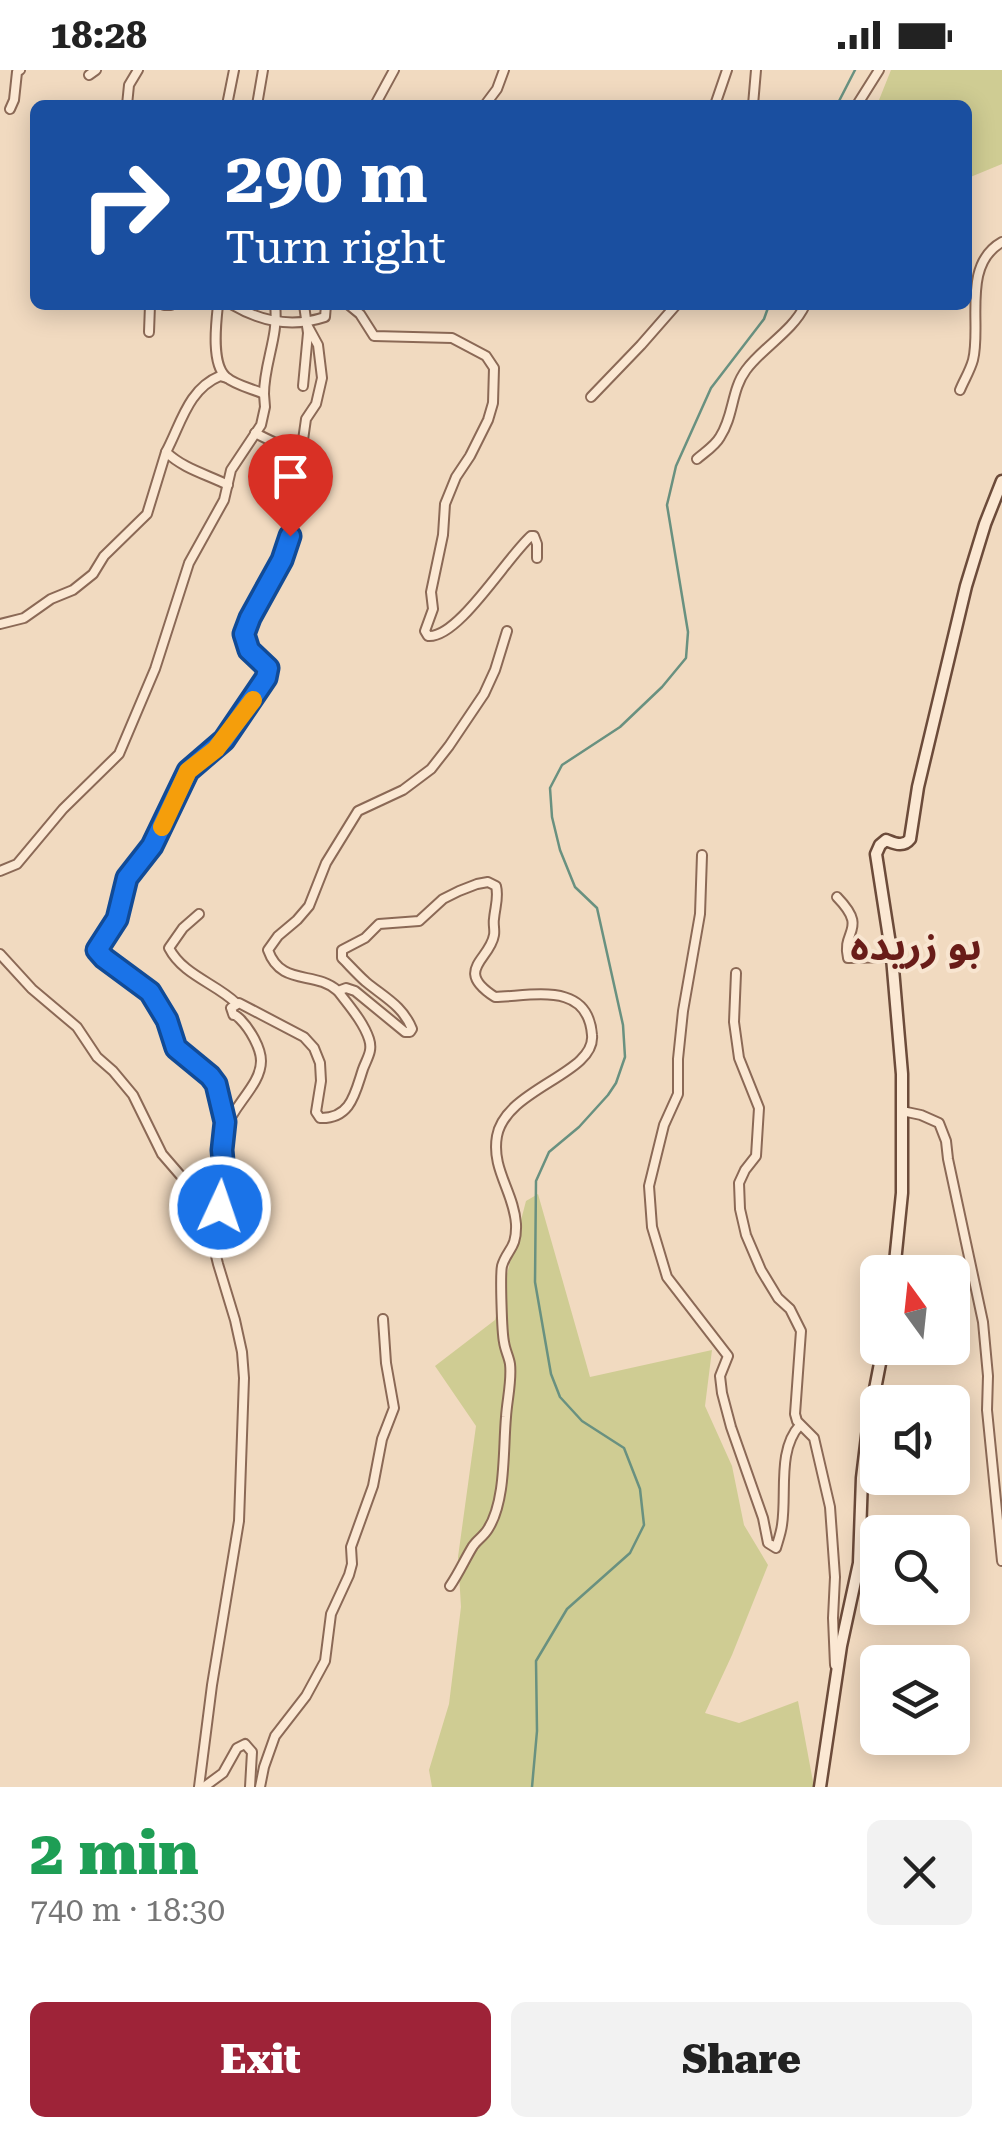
<!DOCTYPE html>
<html lang="en">
<head>
<meta charset="utf-8">
<style>
  body { margin:0; font-family:"Roboto Serif","Noto Sans Arabic",serif; background:#f2f2f2; color:#222; height:100vh; display:flex; flex-direction:column; font-size:38px; white-space:nowrap }
  * { box-sizing:border-box; margin:0 }
  p { font-size:32px; color:#767676 }
  .icon { flex:none; width:55px; height:55px; fill:none; stroke:currentColor; stroke-width:2; stroke-linecap:round; stroke-linejoin:round }
  .map { position:relative; height:1717px; overflow:hidden }
  .details { display:flex; flex-direction:column; background:#fff; flex:1 }
  .details>* { flex:none }
  .hud { position:absolute; left:30px; top:30px; width:942px; height:210px; border-radius:15px; box-shadow:0 5px 25px #0003; background:#1a4fa0; color:#fff; overflow:hidden }
  .needle { width:65px; rotate:345deg }
  .tools { position:absolute; left:860px; top:1185px; display:grid; gap:20px }
  .tools a { display:grid; place-items:center; width:110px; height:110px; border-radius:15px; background:#fff; box-shadow:0 5px 25px #0003; font-size:50px }
  .pin { position:absolute; display:grid; place-items:center; width:85px; height:85px; color:#fff; margin:-102px -42px; border-radius:50% 50% 50% 0; rotate:-45deg; box-shadow:0 0 10px #0007 }
  .pin .icon { rotate:45deg }
  .me { position:absolute; width:110px; margin:-55px; rotate:3deg; stroke-linejoin:round; filter:drop-shadow(0 0 8px #0008) }
  .turn { display:flex; align-items:center; gap:35px; height:210px; padding:0 30px; font-size:45px }
  .turn .icon { width:130px; height:130px; stroke-width:2.5 }
  .turn b { display:block; font-size:70px; line-height:85px }
  .round { display:grid; place-items:center; flex:none; width:105px; height:105px; border-radius:15px; background:#f2f2f2 }
  .overview { display:flex; align-items:center; justify-content:space-between; height:170px; padding:0 30px }
  h1 { font-size:60px; font-weight:800; line-height:75px; color:#1e9e55 }
  .action { display:flex; gap:20px; margin-top:auto; padding:20px 30px }
  .action a { flex:1; height:115px; border-radius:15px; background:#9e2338; color:#fff; font-size:40px; font-weight:800; line-height:115px; text-align:center }
  .action a+a { background:#f2f2f2; color:#222 }
  .status { display:flex; justify-content:space-between; align-items:center; height:70px; padding:0 50px; background:#fff; direction:ltr }
  .status svg { height:28px; fill:currentColor }
  .map>svg:first-child { display:block }
</style>
</head>
<body>
<div class="status"><b>18:28</b><svg viewBox="0 0 49 12"><path d="M0 12V9h3v3zM5 12V6h3v6zM10 12V3h3v9zM15 12V0h3v12zM26 1h20v11H26zM47 4h2v5h-2z"/></svg></div>
<div class="map">
<svg width="1002" height="1717" viewBox="0 0 1002 1717">
  <rect width="100%" height="100%" fill="#f1dac0"/>
  <g fill="#cfcc93">
    <path d="M891,0H1002V94L968,108V35H877Z"/>
    <path d="M538,1124L590,1307L712,1280L705,1336L732,1396L744,1455L768,1495L732,1585L705,1643L739,1653L798,1631L814,1717H432L429,1700L449,1634L461,1537L458,1487L476,1356L435,1296L495,1250L526,1131Z"/>
  </g>
  <g fill="none" stroke-linecap="round" stroke-linejoin="round">
    <g stroke="#699180" stroke-width="2.5">
      <path d="M837,35L855,0"/>
      <path d="M532,1717L537,1661L536,1591L567,1539L630,1483L644,1455L640,1419L624,1378L582,1351L560,1327L551,1304L535,1212L536,1111L549,1082L579,1057L608,1025L616,1013L625,987L623,955L597,838L575,817L560,780L552,747L550,718L562,695L620,657L662,617L686,588L688,562L667,435L676,396L711,318L764,249L769,235"/>
    </g>
    <defs>
      <g id="street">
        <path d="M89,5L96,0"/>
        <path d="M127,35L129,15L138,0"/>
        <path d="M227,35L234,0"/>
        <path d="M257,35L263,0"/>
        <path d="M375,35L394,0"/>
        <path d="M485,35L497,19L504,0"/>
        <path d="M715,35L727,0"/>
        <path d="M753,35L756,0"/>
        <path d="M857,35L879,0"/>
        <path d="M10,39L14,30L17,2L20,0"/>
        <path d="M164,235H171"/>
        <path d="M233,235C262,252 292,258 325,247L326,235"/>
        <path d="M349,235L360,244L374,266L452,268L486,286L494,298L493,333L488,350L470,386L456,407L445,434L443,465L431,522L433,539L425,561L428,566C458,569 507,487 531,466H534L537,474V488"/>
        <path d="M149,262L150,235"/>
        <path d="M227,308L220,306C188,319 181,354 166,382C184,399 206,404 228,415"/>
        <path d="M303,316L308,263L304,235"/>
        <path d="M960,320C964,310 970,301 973,290C982,255 961,195 1002,172"/>
        <path d="M264,324C264,293 279,266 275,235"/>
        <path d="M591,327L641,275L676,235"/>
        <path d="M255,363L298,384"/>
        <path d="M697,389C705,382 715,376 720,367C734,346 731,320 746,300C763,277 793,261 805,235"/>
        <path d="M0,554L24,548L51,529L73,520L93,504L104,486L147,444L166,382"/>
        <path d="M702,785L700,844L683,941L678,989V1024L664,1055L649,1116L652,1157L667,1207L728,1286L720,1306L722,1323L731,1357L763,1448L768,1473L776,1478C778,1471 781,1463 782,1455C787,1423 777,1380 800,1355"/>
        <path d="M0,801L17,794L63,739L119,684L155,599L189,493L224,430L231,400L261,355L265,337L264,324C253,319 235,315 226,307C211,294 216,253 218,235"/>
        <path d="M837,827C869,860 841,860 848,888L892,887"/>
        <path d="M199,844L183,858L169,878C183,905 215,913 236,933"/>
        <path d="M0,884L32,919L77,957L97,987L113,1001L133,1025L162,1084L181,1106L207,1149L218,1194L235,1250L242,1282L244,1308L239,1451L212,1615L199,1717"/>
        <path d="M736,903L734,952L739,988L759,1038L756,1086L745,1100L739,1113L740,1139L746,1165L761,1200L778,1228L790,1239L801,1261L795,1344L797,1351L814,1368L830,1437L835,1507L833,1548L835,1595"/>
        <path d="M902,1041L921,1045L939,1053L946,1071L948,1089L983,1252L988,1306L987,1340L1002,1491"/>
        <path d="M224,1065L222,1037L213,1010L176,978L167,951L150,922L104,888L97,880L117,849L127,808L151,776L188,701L220,675L266,608L268,598L249,580L244,564L250,548L282,490L296,441V434L289,416V399L302,377L306,349L316,334L322,308L318,275L306,253"/>
        <path d="M207,1149C213,1143 220,1138 223,1131C231,1117 219,1083 225,1060C233,1035 261,1015 261,991C261,978 250,959 240,949C230,939 236,952 231,938L239,933L304,967L314,978L320,993L321,1011L316,1042L320,1048C351,1049 355,1023 363,999C367,988 373,981 369,969C363,951 349,936 338,921"/>
        <path d="M450,1516C459,1503 465,1489 473,1476C477,1470 484,1466 488,1459C506,1431 503,1380 506,1347C507,1330 512,1311 510,1294C509,1287 505,1280 504,1272C502,1263 500,1205 502,1196C507,1179 517,1179 516,1154C514,1122 491,1099 497,1066C506,1018 596,1004 592,965C588,911 533,926 495,927C453,900 490,890 494,865C495,860 493,854 494,849C495,837 499,827 496,816L488,812L477,814L459,821L443,829L419,851L379,854L365,868L342,880V888C350,896 358,905 366,912C384,927 403,936 412,959L410,962H405L355,921L346,918L338,921C315,900 281,917 268,880L278,866L297,850L309,836L326,793L358,741L403,720L431,699L449,676L484,624L495,600L507,561"/>
        <path d="M204,1717L223,1703L237,1678L245,1674L252,1682L250,1717"/>
        <path d="M260,1717L264,1697L275,1666L306,1626L325,1591L331,1544L349,1505L352,1494L351,1477L373,1416L382,1369L394,1338L386,1293L383,1249"/>
      </g>
      <g id="secondary">
        <path d="M894,1202L902,1123V1004L892,887L876,784L880,775L886,770C894,773 903,778 910,769L918,717L966,516L985,454L1002,411"/>
        <path d="M820,1717L841,1576L859,1493L862,1408L869,1350L883,1278"/>
      </g>
    </defs>
    <use href="#street" stroke="#8b6956" stroke-width="12"/>
    <use href="#secondary" stroke="#6c4b3a" stroke-width="15"/>
    <use href="#street" stroke="#fbe8d3" stroke-width="8"/>
    <use href="#secondary" stroke="#fbe8d3" stroke-width="10"/>
  </g>
  <g fill="none" stroke-linecap="round" stroke-linejoin="round">
    <defs>
      <path id="route" d="M220,1137L226,1124L222,1080L225,1052L216,1014L210,1006L176,978L167,950L150,922L104,888L97,880L117,849L127,808L152,776L188,701L224,670L266,608L268,598L249,580L244,564L250,548L282,490L290,466"/>
    </defs>
    <use href="#route" stroke="#114b97" stroke-width="25"/>
    <use href="#route" stroke="#1a73e8" stroke-width="18"/>
    <path stroke="#f59e0b" stroke-width="18" d="M162,757L188,701L216,679L253,630"/>
  </g>
  <g text-anchor="middle" dominant-baseline="central" stroke-width="8" stroke-linejoin="round" paint-order="stroke">
    <g font-size="40" font-weight="bold" fill="#691c18" stroke="#f8e5d0">
      <text x="916" y="876">بو زريده</text>
    </g>
  </g>
</svg>
<div class="tools">
<a><svg class="needle" viewBox="-14 -14 28 28"><path d="M0-13l5 13h-10z" fill="#e53935"/><path d="M0 13l5-13h-10z" fill="#767676"/></svg></a>
<a><svg class="icon" aria-label="sound" viewBox="0 0 24 24"><path d="M4 9h4l5-4v14l-5-4H4zM17 9q2 3 0 6"/></svg></a>
<a><svg class="icon" aria-label="search" viewBox="0 0 24 24"><circle cx="10" cy="10" r="6"/><path d="M15 15l6 6"/></svg></a>
<a><svg class="icon" aria-label="layers" viewBox="0 0 24 24"><path d="M12 4l9 5-9 5-9-5zM3 14l9 5 9-5"/></svg></a>
</div>
<div class="pin" style="left:290px;top:466px;background:#d93025"><svg class="icon" aria-label="arrive" viewBox="0 0 24 24"><path d="M6 21V4h12l-3 4 3 4H6"/></svg></div>
<svg class="me" style="left:220px;top:1137px" viewBox="-20 -20 40 40"><circle r="17" fill="#1a73e8" stroke="#fff" stroke-width="3"/><path d="M0-11L8 9 0 5-8 9z" fill="#fff"/></svg>
<div class="hud">
<div class="turn"><svg class="icon" aria-label="right" viewBox="0 0 24 24"><path d="M7 20v-9h11M14 6l5 5-5 5"/></svg><div><b>290 m</b>Turn right</div></div>
</div>
</div>
<section class="details">
<div class="overview"><div><h1>2 min</h1><p>740 m · 18:30</p></div><a class="round"><svg class="icon" aria-label="close" viewBox="0 0 24 24"><path d="M6 6l12 12M18 6L6 18"/></svg></a></div>
<div class="action"><a>Exit</a><a>Share</a></div>
</section>
</body>
</html>
